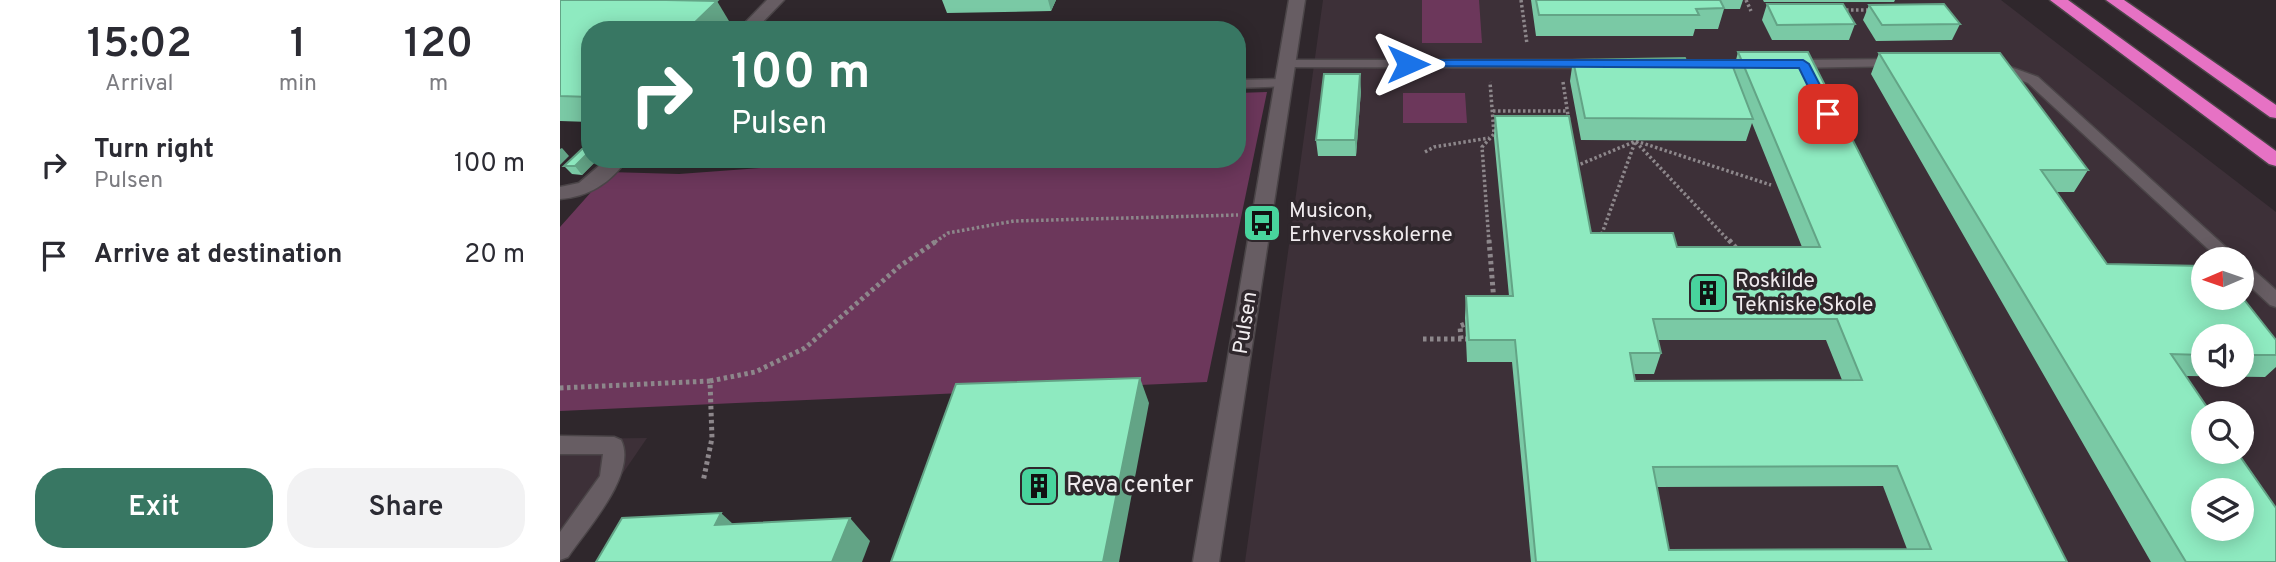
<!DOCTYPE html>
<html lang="en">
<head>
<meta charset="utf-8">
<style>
  body { margin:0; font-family:Overpass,sans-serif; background:#f2f2f3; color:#2b2b33; height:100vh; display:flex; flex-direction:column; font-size:26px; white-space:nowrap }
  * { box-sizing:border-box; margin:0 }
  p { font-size:23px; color:#7c7c81 }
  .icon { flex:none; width:38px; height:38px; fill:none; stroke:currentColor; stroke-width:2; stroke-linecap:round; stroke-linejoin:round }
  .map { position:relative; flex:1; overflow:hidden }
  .sheet { display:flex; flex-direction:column; background:#fff; width:560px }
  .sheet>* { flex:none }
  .hud { position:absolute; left:21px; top:21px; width:665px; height:147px; border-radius:28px; box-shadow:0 4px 18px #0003; background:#387763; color:#fff; overflow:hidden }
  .needle { width:46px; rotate:268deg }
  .fabs { position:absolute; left:1631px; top:247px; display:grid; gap:14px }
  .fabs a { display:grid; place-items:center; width:63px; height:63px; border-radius:50%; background:#fff; box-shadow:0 4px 18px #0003; font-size:35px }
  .pin { position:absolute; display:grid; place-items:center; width:60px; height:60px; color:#fff; margin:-30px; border-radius:14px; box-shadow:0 4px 10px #0006 }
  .me { position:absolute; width:77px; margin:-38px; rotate:90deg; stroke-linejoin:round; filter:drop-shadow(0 0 5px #0008) }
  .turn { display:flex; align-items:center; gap:24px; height:147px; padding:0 35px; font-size:32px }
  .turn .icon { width:91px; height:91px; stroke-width:2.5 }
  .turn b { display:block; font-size:49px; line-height:60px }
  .eta { display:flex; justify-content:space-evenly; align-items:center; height:119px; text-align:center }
  .eta b { font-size:42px; font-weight:600; line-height:49px }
  .action { display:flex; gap:14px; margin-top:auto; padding:14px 35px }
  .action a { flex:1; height:80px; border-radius:28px; background:#387763; color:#fff; font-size:28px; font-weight:600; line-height:80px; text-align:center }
  .action a+a { background:#f2f2f3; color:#2b2b33 }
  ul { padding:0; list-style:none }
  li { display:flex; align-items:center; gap:21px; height:91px; padding:0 35px }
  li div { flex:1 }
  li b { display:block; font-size:26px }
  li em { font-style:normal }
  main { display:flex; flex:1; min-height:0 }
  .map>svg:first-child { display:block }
</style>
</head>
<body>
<main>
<section class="sheet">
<div class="eta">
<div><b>15:02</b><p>Arrival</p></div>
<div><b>1</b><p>min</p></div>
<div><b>120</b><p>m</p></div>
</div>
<ul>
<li><svg class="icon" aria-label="right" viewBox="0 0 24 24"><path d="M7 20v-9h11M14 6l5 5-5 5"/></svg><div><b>Turn right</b><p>Pulsen</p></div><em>100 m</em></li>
<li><svg class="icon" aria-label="arrive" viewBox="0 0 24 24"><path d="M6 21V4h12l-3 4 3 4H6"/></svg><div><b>Arrive at destination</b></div><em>20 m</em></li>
</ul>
<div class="action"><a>Exit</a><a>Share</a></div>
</section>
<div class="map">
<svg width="1716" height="562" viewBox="0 0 1716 562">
  <rect width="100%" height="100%" fill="#2f272c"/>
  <g fill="#3d3038" fill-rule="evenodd">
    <path d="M763,0H1441L1716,212V562H685ZM1643,259H1682V298H1643ZM1643,336H1682V374H1643ZM1643,413H1682V452H1643ZM1643,490H1682V528H1643Z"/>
    <path d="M87,438L2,562H0V439Z"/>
  </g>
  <g fill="#6c375b">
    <path d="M862,0H919L922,43H862Z"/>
    <path d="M707,92L647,382L0,411V227L49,172L119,174L326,159H677V93Z"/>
    <path d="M843,93H905L907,123H843Z"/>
  </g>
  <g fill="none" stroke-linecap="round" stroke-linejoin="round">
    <defs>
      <g id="lane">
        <path d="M1339,59L1344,60V66L1231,68L1224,64L1231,60Z"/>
        <path d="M727,60H1035L1042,64L1035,68L722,67L720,64Z"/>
        <path d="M1434,61L1478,77L1679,259H1659L1468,83L1429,68V62Z"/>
        <path d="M724,79L729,80V86L677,88V80Z"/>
        <path d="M1682,263L1688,265L1716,290V307L1710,305L1682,279Z"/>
        <path d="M0,436L54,437L61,440C78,474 26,530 8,557L0,560V532L40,476L43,454H0Z"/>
      </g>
      <g id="street">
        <path d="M207,0H224L195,30H178Z"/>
        <path d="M729,0H745L659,562H633Z"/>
        <path d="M47,159H67C51,183 28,197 0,199V187L19,183Z"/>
      </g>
      <g id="highway">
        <path d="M1490,0H1508L1716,151V166L1709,164Z"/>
        <path d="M1546,0H1564L1716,105V118L1710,117Z"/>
      </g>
    </defs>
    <use href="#lane" stroke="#4b4548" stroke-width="3"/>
    <use href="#street" stroke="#4b4548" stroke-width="3"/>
    <use href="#highway" stroke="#4b4548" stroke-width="3"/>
    <g stroke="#8d878b" stroke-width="3.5" stroke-dasharray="2.5 2.5" stroke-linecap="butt">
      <path d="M961,0L967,44"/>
      <path d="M1186,0L1191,11"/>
      <path d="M1286,10H1312"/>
      <path d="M1003,82L1009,122"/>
      <path d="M933,111H1008"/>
      <path d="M1076,142L1170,242"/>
      <path d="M865,152L874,147L929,138"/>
      <path d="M1016,166L1076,141L1211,185"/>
      <path d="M1040,239L1075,142"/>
      <path d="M375,242L388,233L454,221L678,215"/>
      <path d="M929,242L922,147L934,134L930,82"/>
    </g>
    <g stroke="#8d878b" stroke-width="5" stroke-dasharray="3.5 3.5" stroke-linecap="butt">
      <path d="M929,240L934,302"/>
      <path d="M1169,240L1178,250"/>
      <path d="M863,339H906"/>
      <path d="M901,339L900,326L910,322"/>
      <path d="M150,381L195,372L245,348L340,266L378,240"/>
      <path d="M0,388L150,381L152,438L143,482"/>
    </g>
    <use href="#lane" fill="#675d63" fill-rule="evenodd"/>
    <use href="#street" fill="#675d63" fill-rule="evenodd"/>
    <use href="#highway" fill="#e672c4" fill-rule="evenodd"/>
  </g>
  <g fill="#7ac9a5" fill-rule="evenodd">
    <path d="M0,0L172,26L30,30V122L0,121Z"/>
    <path d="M382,0H496L491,11L387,13Z"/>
    <path d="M971,0H1183L1180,9H1164L1158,29H1135L1133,36H976Z"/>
    <path d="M1203,0H1335L1334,2H1204Z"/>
    <path d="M1207,4L1295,24L1289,40H1212L1202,20Z"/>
    <path d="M1309,5L1400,24L1392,40L1316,41L1303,20Z"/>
    <path d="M1178,52L1507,562H971L952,362H907L905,318L906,296H949L934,138L935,116L1031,233L1117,247H1242L1192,123L1186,141L1021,140L1010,81L1013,60L1127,63L1174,68ZM1098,340H1266L1282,380L1075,381L1074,374H1094L1101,353ZM1323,486L1347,549L1109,550L1097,487Z"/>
    <path d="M1319,53L1528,170L1514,192H1496L1547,264L1716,340V367L1705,377L1626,376L1716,562H1591L1311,74ZM1643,336H1682V374H1643Z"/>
    <path d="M801,90L796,156H758L756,140Z"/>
    <path d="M30,159H38L22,175L12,174L4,166Z"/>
  </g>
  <g fill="#63a486">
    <path d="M488,0H496L491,11Z"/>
    <path d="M157,1L172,26L168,30H127Z"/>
    <path d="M800,74L801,90L796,156L795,140Z"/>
    <path d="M2,148L9,156L0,165V149Z"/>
    <path d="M30,151V159H38L22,175L15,166Z"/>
    <path d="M580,378L589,403L559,562H543Z"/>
    <path d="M161,513L186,536L155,525Z"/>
    <path d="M290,518L310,541L302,562H272Z"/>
  </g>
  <g fill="#8eeac0" stroke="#63a486" stroke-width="2" fill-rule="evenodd">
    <path d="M0,0H106L157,1L127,30H30V97L0,96Z"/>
    <path d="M976,0H1160L1164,8L1136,9L1139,15H979Z"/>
    <path d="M1207,4H1283L1295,24L1217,25Z"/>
    <path d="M1384,4L1400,24L1322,25L1309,5Z"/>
    <path d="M1178,52H1248L1507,562H976L955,340H909L906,296H953L935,116H1009L1031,233H1113L1117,247H1260ZM1093,319H1277L1302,380L1075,381L1070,353H1101ZM1337,466L1371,549L1109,550L1093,467Z"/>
    <path d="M1319,53H1440L1528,170H1481L1547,264L1643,266V298L1682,297L1716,340V355H1682V336H1643V355L1611,354L1651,413H1643V452H1677L1716,508V562H1626ZM1643,490H1682V528H1643Z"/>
    <path d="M1125,58L1127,63L1171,62L1193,119L1025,118L1013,60Z"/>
    <path d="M764,74H800L795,140H756Z"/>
    <path d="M22,149H30V151L15,166H4Z"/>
    <path d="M580,378L543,562H331L396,384Z"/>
    <path d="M161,513L155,525L290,518L272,562H36L62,518Z"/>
  </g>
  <path fill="#1a73e8" stroke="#114b97" stroke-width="2" d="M848,60H1243L1249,64L1275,114L1268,118L1263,117L1239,68L843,66V61Z"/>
  <defs>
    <symbol id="bus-square" viewBox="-11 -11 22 22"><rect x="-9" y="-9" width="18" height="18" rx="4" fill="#48d49d" stroke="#2f272c"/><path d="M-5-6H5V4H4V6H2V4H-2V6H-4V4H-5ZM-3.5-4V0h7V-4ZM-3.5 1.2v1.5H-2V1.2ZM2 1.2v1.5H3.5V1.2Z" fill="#111"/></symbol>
    <symbol id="building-square" viewBox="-11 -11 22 22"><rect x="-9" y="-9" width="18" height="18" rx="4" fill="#48d49d" stroke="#2f272c"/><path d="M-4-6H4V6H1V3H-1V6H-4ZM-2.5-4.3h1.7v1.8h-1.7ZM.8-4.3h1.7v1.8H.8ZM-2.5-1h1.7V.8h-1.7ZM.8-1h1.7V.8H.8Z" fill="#111"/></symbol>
  </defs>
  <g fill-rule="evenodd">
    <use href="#bus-square" x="680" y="201" width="44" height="44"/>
    <use href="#building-square" x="1126" y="271" width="44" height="44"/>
    <use href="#building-square" x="457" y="464" width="44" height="44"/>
  </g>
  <g text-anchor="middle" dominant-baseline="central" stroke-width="7" stroke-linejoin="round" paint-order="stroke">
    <g font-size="21" fill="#f0ebee" stroke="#2f272c" text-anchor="start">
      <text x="729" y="211">Musicon,<tspan x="729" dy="24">Erhvervsskolerne</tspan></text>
      <text x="1175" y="281">Roskilde<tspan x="1175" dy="24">Tekniske Skole</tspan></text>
    </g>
    <g font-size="21" fill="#f0ebee" stroke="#2f272c">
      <text transform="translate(686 323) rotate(-81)">Pulsen</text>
    </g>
    <g font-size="24" fill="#f0ebee" stroke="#2f272c" text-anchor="start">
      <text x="506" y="486">Reva center</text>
    </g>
  </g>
</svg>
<div class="fabs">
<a><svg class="needle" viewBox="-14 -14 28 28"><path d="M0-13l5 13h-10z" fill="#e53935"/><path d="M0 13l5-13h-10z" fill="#7c7c81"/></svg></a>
<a><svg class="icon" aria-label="sound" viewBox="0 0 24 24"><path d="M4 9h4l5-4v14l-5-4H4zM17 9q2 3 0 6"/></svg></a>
<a><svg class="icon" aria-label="search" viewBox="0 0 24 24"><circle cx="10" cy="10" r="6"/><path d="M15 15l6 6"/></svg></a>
<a><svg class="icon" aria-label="layers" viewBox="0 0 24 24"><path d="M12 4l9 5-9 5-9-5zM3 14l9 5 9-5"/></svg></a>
</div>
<div class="pin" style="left:1268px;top:114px;background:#d93025"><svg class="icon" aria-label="arrive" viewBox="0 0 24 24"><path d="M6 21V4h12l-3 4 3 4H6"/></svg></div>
<svg class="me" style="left:848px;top:64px" viewBox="-20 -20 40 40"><path d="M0-17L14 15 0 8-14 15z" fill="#1a73e8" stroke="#fff" stroke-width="4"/></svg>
<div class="hud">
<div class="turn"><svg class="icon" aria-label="right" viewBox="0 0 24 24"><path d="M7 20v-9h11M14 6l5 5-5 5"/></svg><div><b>100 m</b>Pulsen</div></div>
</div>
</div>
</main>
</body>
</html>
